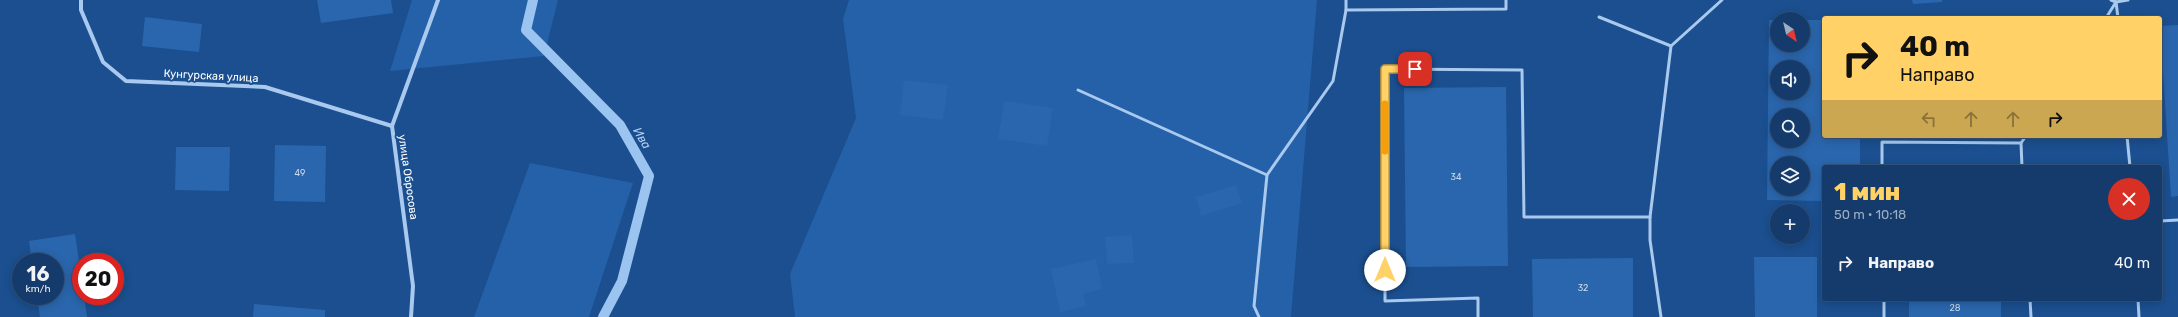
<!DOCTYPE html>
<html lang="ru">
<head>
<meta charset="utf-8">
<style>
  body { margin:0; font-family:Rubik,sans-serif; background:#1d4271; color:#f1f3f6; height:100vh; display:flex; flex-direction:column; font-size:15px; white-space:nowrap }
  * { box-sizing:border-box; margin:0 }
  p { font-size:13px; color:#9dadc1 }
  .icon { flex:none; width:22px; height:22px; fill:none; stroke:currentColor; stroke-width:2; stroke-linecap:round; stroke-linejoin:round }
  .map { position:relative; flex:1; overflow:hidden }
  .sheet { position:absolute; left:1822px; top:165px; width:340px; height:136px; display:flex; flex-direction:column; background:#143b6b; border-radius:4px; box-shadow:0 2px 10px #0003,0 0 0 1px #33557e }
  .sheet>* { flex:none }
  .guide { position:absolute; left:1822px; top:16px; width:340px; height:122px; border-radius:4px; box-shadow:0 2px 10px #0003,0 0 0 1px #33557e; background:#ffd166; color:#111; overflow:hidden }
  .needle { width:26px; rotate:145deg }
  .controls { position:absolute; left:1770px; top:12px; display:grid; gap:8px }
  .controls a { display:grid; place-items:center; width:40px; height:40px; border-radius:50%; background:#143b6b; box-shadow:0 2px 10px #0003,0 0 0 1px #33557e; font-size:20px }
  .speed { position:absolute; left:12px; top:253px; display:flex; gap:8px; font-size:20px; font-weight:700; text-align:center }
  .speed>* { display:grid; place-content:center; width:52px; height:52px; border-radius:50%; background:#143b6b; box-shadow:0 2px 10px #0003,0 0 0 1px #33557e; line-height:1 }
  .speed small { font-size:10px; font-weight:400 }
  .speed .limit { border:6px solid #d22; background:#fff; color:#111 }
  .pin { position:absolute; display:grid; place-items:center; width:34px; height:34px; color:#fff; margin:-17px; border-radius:8px; box-shadow:0 2px 6px #0006 }
  .me { position:absolute; width:44px; margin:-22px; rotate:0deg; stroke-linejoin:round; filter:drop-shadow(0 0 3px #0008) }
  .turn { display:flex; align-items:center; gap:14px; height:84px; padding:0 12px; font-size:18px }
  .turn .icon { width:52px; height:52px; stroke-width:2.5 }
  .turn b { display:block; font-size:28px; line-height:34px }
  .lanes { display:flex; align-items:center; height:38px; padding:0 12px; background:#0003; justify-content:center; gap:20px; direction:ltr }
  .lanes .off { opacity:.35 }
  .round { display:grid; place-items:center; flex:none; width:42px; height:42px; border-radius:21px; background:#1d4271 }
  .summary { display:flex; align-items:center; justify-content:space-between; height:68px; padding:0 12px }
  h1 { font-size:24px; font-weight:800; line-height:30px; color:#ffd166 }
  ul { padding:0; list-style:none }
  li { display:flex; align-items:center; gap:12px; height:60px; padding:0 12px }
  li div { flex:1 }
  li b { display:block; font-size:15px }
  li em { font-style:normal }
  .map>svg:first-child { display:block }
</style>
</head>
<body>
<div class="map">
<svg width="2178" height="317" viewBox="0 0 2178 317">
  <rect width="100%" height="100%" fill="#1b4f8f"/>
  <g fill="#2461a8">
    <path d="M412,0H558L544,56L390,71Z"/>
    <path d="M849,0H1317L1291,317H795L790,274L856,118L843,19Z"/>
    <path d="M530,163L633,183L589,317H474Z"/>
  </g>
  <g fill="none" stroke-linecap="round" stroke-linejoin="round">
    <path stroke="#9cc4f0" stroke-width="10" d="M533,0L526,30L620,125L649,176L622,281L603,317"/>
  </g>
  <g fill="#2a66ad" fill-rule="evenodd">
    <path d="M317,0H391L393,13L321,23Z"/>
    <path d="M1912,0H1942V2L1913,4Z"/>
    <path d="M145,17L202,24L199,52L142,46Z"/>
    <path d="M1769,20H1777V45H1803V20H1824V136H1860V167H1824V201L1767,200ZM1777,67H1803V93H1777ZM1777,115H1803V141H1777ZM1777,163H1803V189H1777Z"/>
    <path d="M2178,25V196L2171,197L2160,26Z"/>
    <path d="M904,80L948,85L943,120L900,115Z"/>
    <path d="M1506,87L1508,266L1406,267L1404,88Z"/>
    <path d="M1004,101L1053,108L1047,146L998,139Z"/>
    <path d="M275,145L326,146L325,202L274,201Z"/>
    <path d="M176,147H230L229,191L175,190Z"/>
    <path d="M1236,185L1242,203L1201,216L1196,197Z"/>
    <path d="M75,234L81,274V296H84L87,317H40L37,296H55V262H32L29,241Z"/>
    <path d="M1132,235L1134,263L1107,264L1105,237Z"/>
    <path d="M1754,257H1817V317H1755Z"/>
    <path d="M1633,258V317H1533L1532,259Z"/>
    <path d="M1096,259L1102,289L1083,294L1086,306L1060,312L1051,269Z"/>
    <rect x="1909" y="299" width="92" height="18"/>
    <path d="M254,304L325,310V317H253Z"/>
  </g>
  <g fill="none" stroke-linecap="round" stroke-linejoin="round">
    <g stroke="#a9c9ee" stroke-width="3">
      <path d="M2111,0L2116,2L2128,0"/>
      <path d="M2116,2L2118,18"/>
      <path d="M1346,10L1506,9V0"/>
      <path d="M1599,17L1671,46"/>
      <path d="M2106,18L2116,2"/>
      <path d="M1078,90L1267,175"/>
      <path d="M2127,136L2130,167"/>
      <path d="M2021,143L2022,167"/>
      <path d="M1882,167V142L2021,143L2026,136"/>
      <path d="M1650,217L1671,46L1722,0"/>
      <path d="M2160,221L2178,220"/>
      <path d="M2030,299L2031,317"/>
      <path d="M2138,299L2139,317"/>
      <path d="M1259,317L1254,306L1267,175L1333,81L1346,10V0"/>
      <path d="M1478,317V298L1385,301V69L1522,70L1524,217H1650V240L1661,317"/>
      <path d="M1884,317V299"/>
    </g>
    <g stroke="#a9c9ee" stroke-width="4">
      <path d="M81,0V10L103,62L126,81L265,87L392,126"/>
      <path d="M411,317L413,286L392,126L438,0"/>
    </g>
  </g>
  <g fill="none" stroke-linecap="round" stroke-linejoin="round">
    <defs>
      <path id="route" d="M1385,270V69H1415"/>
    </defs>
    <use href="#route" stroke="#a68842" stroke-width="10"/>
    <use href="#route" stroke="#ffd166" stroke-width="7"/>
    <path stroke="#f59e0b" stroke-width="7" d="M1385,104V151"/>
  </g>
  <g text-anchor="middle" dominant-baseline="central" stroke-width="4" stroke-linejoin="round" paint-order="stroke">
    <g font-size="9" fill="#cad9ea">
      <text x="300" y="173">49</text>
      <text x="1456" y="177">34</text>
      <text x="1583" y="288">32</text>
      <text x="1955" y="308">28</text>
    </g>
    <g font-size="11" fill="#fff" stroke="#1b4f8f">
      <text transform="translate(211 76) rotate(3)">Кунгурская улица</text>
      <text transform="translate(408 177) rotate(82)">улица Обросова</text>
    </g>
    <g font-size="12" font-style="italic" fill="#b5d3f5" stroke="#1b4f8f">
      <text transform="translate(642 138) rotate(60)">Ива</text>
    </g>
  </g>
</svg>
<div class="controls">
<a><svg class="needle" viewBox="-14 -14 28 28"><path d="M0-13l5 13h-10z" fill="#e53935"/><path d="M0 13l5-13h-10z" fill="#9dadc1"/></svg></a>
<a><svg class="icon" aria-label="sound" viewBox="0 0 24 24"><path d="M4 9h4l5-4v14l-5-4H4zM17 9q2 3 0 6"/></svg></a>
<a><svg class="icon" aria-label="search" viewBox="0 0 24 24"><circle cx="10" cy="10" r="6"/><path d="M15 15l6 6"/></svg></a>
<a><svg class="icon" aria-label="layers" viewBox="0 0 24 24"><path d="M12 4l9 5-9 5-9-5zM3 14l9 5 9-5"/></svg></a>
<a>+</a>
</div>
<div class="speed"><div>16<small>km/h</small></div><div class="limit">20</div></div>
<div class="pin" style="left:1415px;top:69px;background:#d93025"><svg class="icon" aria-label="arrive" viewBox="0 0 24 24"><path d="M6 21V4h12l-3 4 3 4H6"/></svg></div>
<svg class="me" style="left:1385px;top:270px" viewBox="-20 -20 40 40"><circle r="19" fill="#fff"/><path d="M0-13L10 11 0 6-10 11z" fill="#ffd166"/></svg>
<div class="guide">
<div class="turn"><svg class="icon" aria-label="right" viewBox="0 0 24 24"><path d="M7 20v-9h11M14 6l5 5-5 5"/></svg><div><b>40 m</b>Направо</div></div>
<div class="lanes"><svg class="icon off" aria-label="left" viewBox="0 0 24 24"><path d="M17 20v-9H6M10 6l-5 5 5 5"/></svg><svg class="icon off" aria-label="ahead" viewBox="0 0 24 24"><path d="M12 20V5M6 11l6-6 6 6"/></svg><svg class="icon off" aria-label="ahead" viewBox="0 0 24 24"><path d="M12 20V5M6 11l6-6 6 6"/></svg><svg class="icon" aria-label="right" viewBox="0 0 24 24"><path d="M7 20v-9h11M14 6l5 5-5 5"/></svg></div>
</div>
<section class="sheet">
<div class="summary"><div><h1>1 мин</h1><p>50 m · 10:18</p></div><a class="round" style="background:#d93025;color:#fff"><svg class="icon" aria-label="close" viewBox="0 0 24 24"><path d="M6 6l12 12M18 6L6 18"/></svg></a></div>
<ul>
<li><svg class="icon" aria-label="right" viewBox="0 0 24 24"><path d="M7 20v-9h11M14 6l5 5-5 5"/></svg><div><b>Направо</b></div><em>40 m</em></li>
</ul>
</section>
</div>
</body>
</html>
